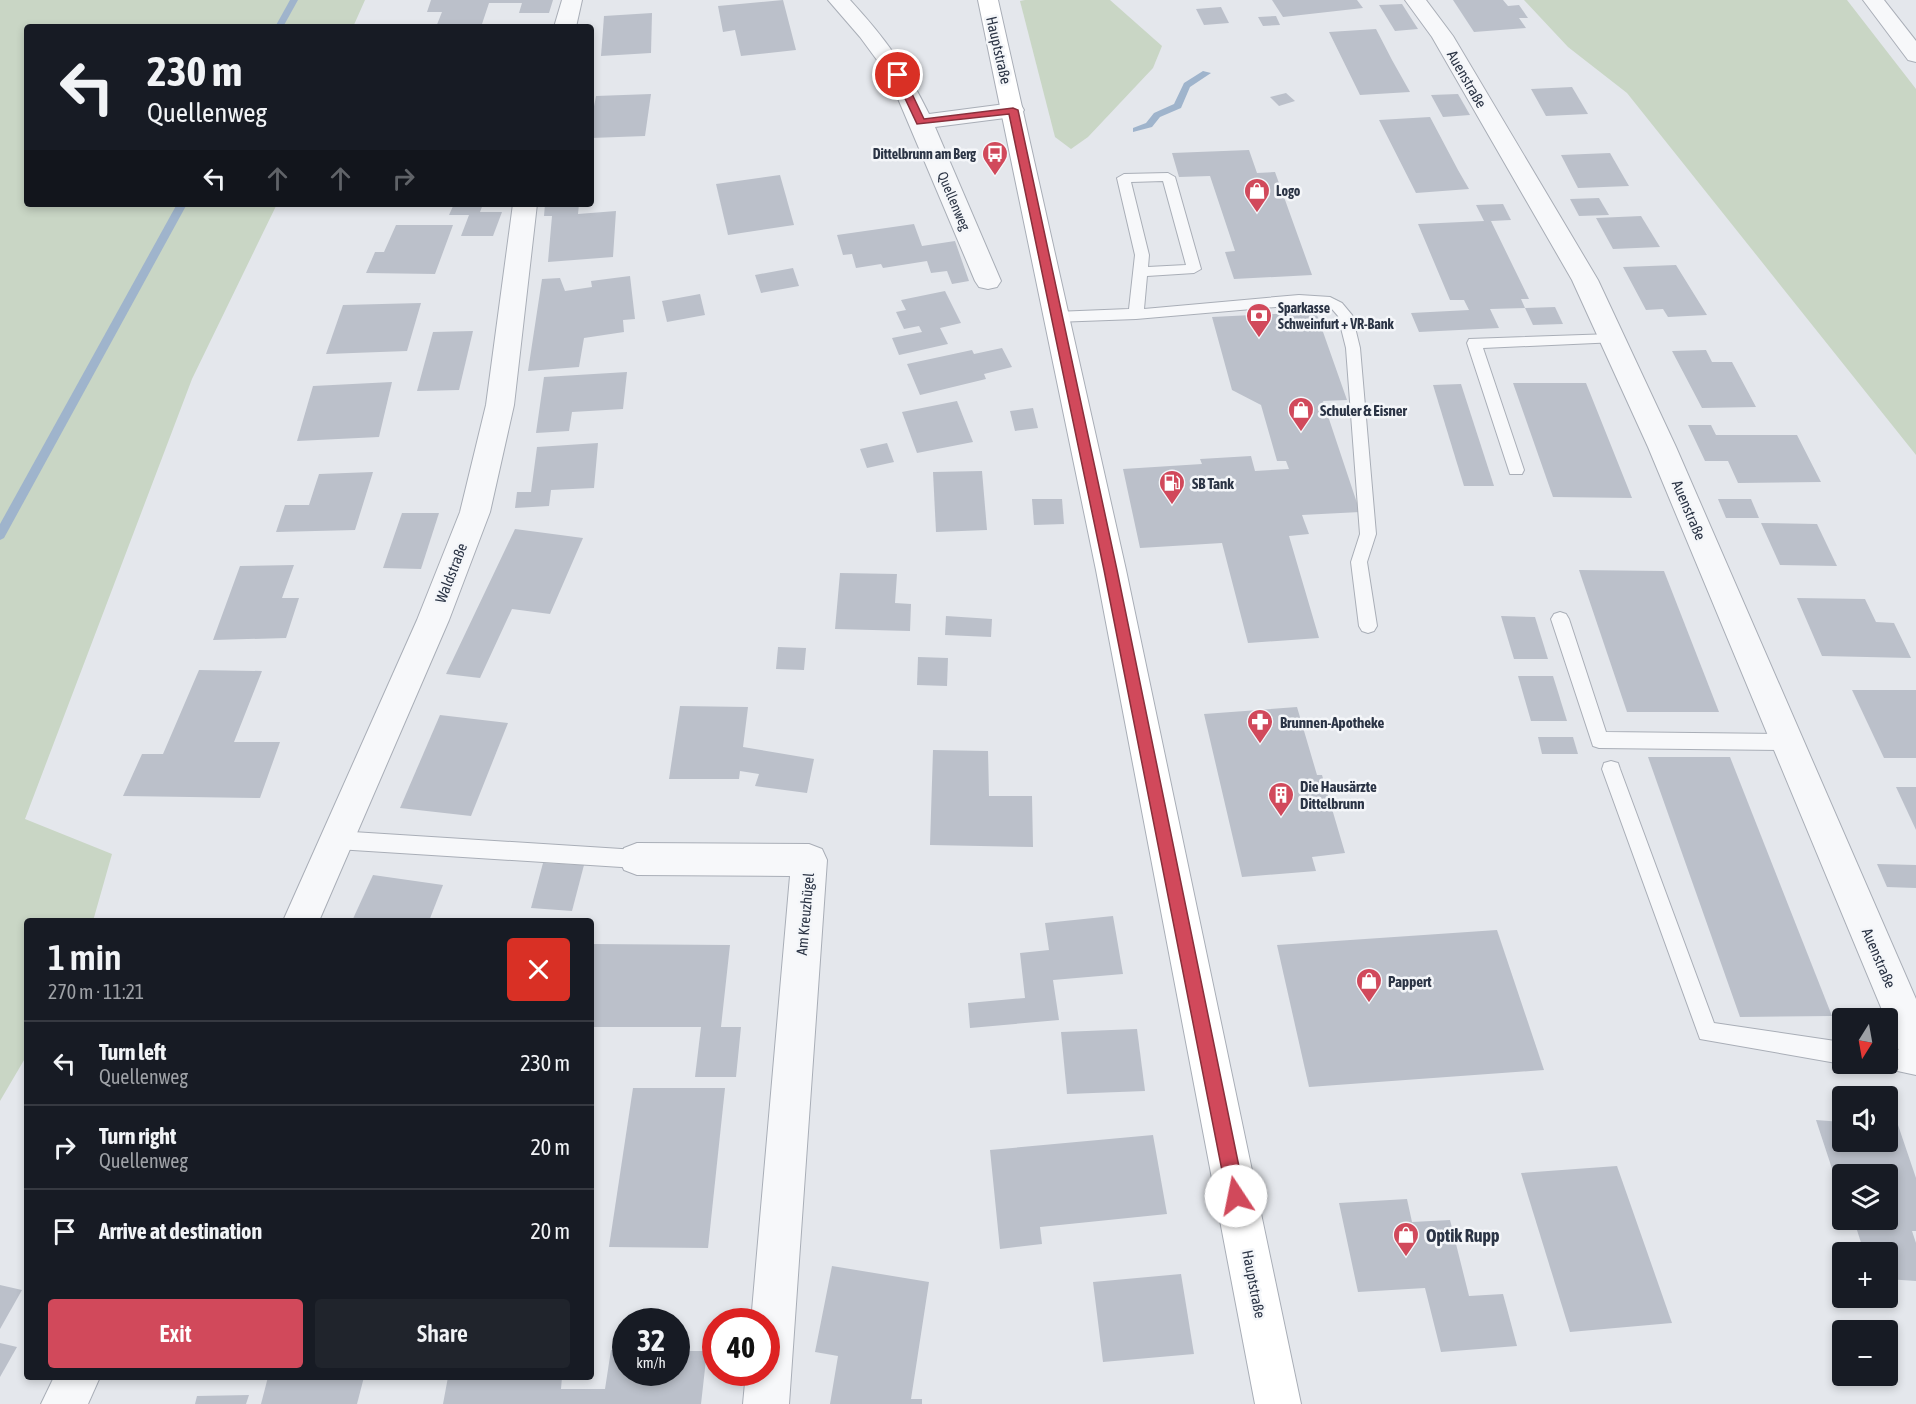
<!DOCTYPE html>
<html lang="en">
<head>
<meta charset="utf-8">
<style>
  body { margin:0; font-family:"Asap Condensed",sans-serif; background:#20242c; color:#f1f3f6; height:100vh; display:flex; flex-direction:column; font-size:22px; white-space:nowrap }
  * { box-sizing:border-box; margin:0 }
  p { font-size:20px; color:#9ea1a6 }
  .icon { flex:none; width:33px; height:33px; fill:none; stroke:currentColor; stroke-width:2; stroke-linecap:round; stroke-linejoin:round }
  .map { position:relative; flex:1; overflow:hidden }
  .sheet { position:absolute; left:24px; top:918px; width:570px; height:462px; display:flex; flex-direction:column; background:#171b24; border-radius:6px; box-shadow:0 3px 9px #0003 }
  .sheet>* { flex:none }
  .guide { position:absolute; left:24px; top:24px; width:570px; height:183px; border-radius:6px; box-shadow:0 3px 9px #0003; background:#171b24; color:#f1f3f6; overflow:hidden }
  .needle { width:39px; rotate:191deg }
  .fabs { position:absolute; left:1832px; top:1008px; display:grid; gap:12px }
  .fabs a { display:grid; place-items:center; width:66px; height:66px; border-radius:6px; background:#171b24; box-shadow:0 3px 9px #0003; font-size:30px }
  .speed { position:absolute; left:612px; top:1308px; display:flex; gap:12px; font-size:30px; font-weight:700; text-align:center }
  .speed>* { display:grid; place-content:center; width:78px; height:78px; border-radius:50%; background:#171b24; box-shadow:0 3px 9px #0003; line-height:1 }
  .speed small { font-size:15px; font-weight:400 }
  .speed .limit { border:9px solid #d22; background:#fff; color:#111 }
  .pin { position:absolute; display:grid; place-items:center; width:51px; height:51px; color:#fff; margin:-26px; border:3px solid #fff; border-radius:50%; box-shadow:0 2px 6px #0007 }
  .me { position:absolute; width:66px; margin:-33px; rotate:349deg; stroke-linejoin:round; filter:drop-shadow(0 0 4px #0008) }
  .turn { display:flex; align-items:center; gap:21px; height:126px; padding:0 24px; font-size:27px }
  .turn .icon { width:78px; height:78px; stroke-width:2.5 }
  .turn b { display:block; font-size:42px; line-height:51px }
  .lanes { display:flex; align-items:center; height:57px; padding:0 24px; background:#0003; justify-content:center; gap:30px; direction:ltr }
  .lanes .off { opacity:.35 }
  .round { display:grid; place-items:center; flex:none; width:63px; height:63px; border-radius:6px; background:#20242c }
  .headline { display:flex; align-items:center; justify-content:space-between; height:102px; padding:0 24px }
  h1 { font-size:36px; font-weight:600; line-height:45px }
  .button { display:flex; gap:12px; margin-top:auto; padding:12px 24px }
  .button a { flex:1; height:69px; border-radius:6px; background:#d1495b; color:#fff; font-size:24px; font-weight:600; line-height:69px; text-align:center }
  .button a+a { background:#20242c; color:#f1f3f6 }
  ul { padding:0; list-style:none }
  li { display:flex; align-items:center; gap:18px; height:84px; padding:0 24px; border-top:2px solid #363941 }
  li div { flex:1 }
  li b { display:block; font-size:22px }
  li em { font-style:normal }
  .map>svg:first-child { display:block }
</style>
</head>
<body>
<div class="map">
<svg width="1916" height="1404" viewBox="0 0 1916 1404">
  <rect width="100%" height="100%" fill="#e4e7ec"/>
  <g fill="#c9d6c5">
    <path d="M0,0H365L353,27H27V204H277L192,379L25,819L112,854L93,921H27V1055L0,1101Z"/>
    <path d="M1025,0H1110L1162,46L1153,68L1088,137L1071,149L1055,137L1020,1Z"/>
    <path d="M1524,0H1847L1916,89V455L1627,93L1568,47Z"/>
  </g>
  <g fill="none" stroke-linecap="round" stroke-linejoin="round">
    <g fill="#9fb4cc" fill-rule="evenodd">
      <path d="M290,0H298L283,27H275Z"/>
      <path d="M1203,71L1211,73L1190,87L1181,108L1160,117L1152,127L1133,132V128L1146,123L1154,113L1174,104L1184,83Z"/>
      <path d="M177,204H187L4,538L0,540V524Z"/>
    </g>
  </g>
  <g fill="#bbc0ca">
    <path d="M431,0H553L549,13H519L522,3H489L481,27H436L442,12H427Z"/>
    <path d="M783,0L796,50L741,56L735,30L723,32L718,6Z"/>
    <path d="M1272,0H1357L1363,8L1283,17Z"/>
    <path d="M1453,0H1503L1508,6L1519,5L1528,18H1519L1526,28L1474,32Z"/>
    <path d="M1402,4L1418,29L1395,31L1379,5Z"/>
    <path d="M1221,7L1229,23L1204,25L1196,9Z"/>
    <path d="M652,13L651,53L601,56L604,16Z"/>
    <path d="M1276,16L1280,25L1263,26L1258,17Z"/>
    <path d="M1376,29L1392,60L1410,92L1360,95L1329,32Z"/>
    <path d="M1572,87L1588,114L1546,116L1531,89Z"/>
    <path d="M1286,93L1295,101L1279,106L1270,97Z"/>
    <path d="M651,94L645,136L591,138V122L596,96Z"/>
    <path d="M1458,94L1470,115L1443,117L1431,95Z"/>
    <path d="M1430,117L1458,170L1469,189L1416,193L1379,120Z"/>
    <path d="M1249,150L1257,173L1275,172L1312,275L1234,279L1225,252L1235,251L1210,176L1179,177L1172,153Z"/>
    <path d="M1610,153L1629,186L1578,188L1561,155Z"/>
    <path d="M780,175L794,225L728,235L716,184Z"/>
    <path d="M1599,198L1609,215L1579,216L1570,199Z"/>
    <path d="M454,204H483L480,212H502L493,236H461L469,215H449Z"/>
    <path d="M545,204H579L578,214L616,211L613,257L548,262L552,216H544Z"/>
    <path d="M1503,204L1511,220L1491,221L1529,299H1521L1525,308L1490,309L1499,328L1419,332L1411,313L1469,310L1464,300H1450L1418,224L1484,221L1476,205Z"/>
    <path d="M1641,216L1660,247L1613,249L1596,218Z"/>
    <path d="M914,224L922,246L955,241L969,281L952,284L947,271L931,273L927,261L883,268L881,264L856,268L852,254L843,255L837,235Z"/>
    <path d="M396,225H453L435,274L366,273L375,252H384Z"/>
    <path d="M1676,265L1707,315L1668,317L1663,309L1646,310L1623,267Z"/>
    <path d="M793,268L799,286L761,293L755,275Z"/>
    <path d="M630,276L635,319L623,320L624,332L584,338L579,367L528,371L542,279L560,278L565,291L592,287L591,281Z"/>
    <path d="M945,291L961,323L940,328L948,344L899,355L892,338L922,332L919,326L904,329L896,312L906,310L901,300Z"/>
    <path d="M700,294L705,315L667,322L662,301Z"/>
    <path d="M421,303L407,351L326,354L343,305Z"/>
    <path d="M1555,307L1563,324L1533,325L1525,308Z"/>
    <path d="M1316,312L1347,400L1323,401L1360,512L1302,515L1309,534L1289,536L1319,638L1248,643L1222,543L1140,548L1123,469L1202,464L1200,459L1251,456L1255,471L1289,469L1286,461H1277L1261,405L1232,390L1212,317Z"/>
    <path d="M473,331L459,390L417,391L433,332Z"/>
    <path d="M1002,348L1012,367L984,374L986,379L920,395L907,364L972,350L974,354Z"/>
    <path d="M1706,350L1712,362H1732L1756,407L1702,408L1672,351Z"/>
    <path d="M627,372L623,409L572,412L569,431L536,433L544,377Z"/>
    <path d="M392,382L379,437L297,441L313,386Z"/>
    <path d="M1513,383H1586L1632,498L1553,497Z"/>
    <path d="M1461,384L1494,486H1464L1433,385Z"/>
    <path d="M957,401L973,442L917,453L902,412Z"/>
    <path d="M1033,408L1038,428L1015,431L1010,411Z"/>
    <path d="M1688,425H1711L1716,435H1797L1821,482L1738,483L1728,461H1705Z"/>
    <path d="M598,443L594,488L551,490L549,506L515,508L517,492H531L537,447Z"/>
    <path d="M887,443L894,462L867,468L860,449Z"/>
    <path d="M982,471L987,530L936,532L933,472Z"/>
    <path d="M373,472L355,530L276,532L285,505H309L319,474Z"/>
    <path d="M1032,499H1062L1064,524L1034,525Z"/>
    <path d="M1718,499H1751L1759,518H1726Z"/>
    <path d="M402,513H439L421,569L383,568Z"/>
    <path d="M1761,523L1817,524L1837,566L1780,565Z"/>
    <path d="M515,529L583,538L550,614L512,609L480,678L446,674Z"/>
    <path d="M294,565L282,598H299L286,638L213,640L240,566Z"/>
    <path d="M1579,570L1664,571L1719,712H1627Z"/>
    <path d="M840,573L897,574L895,603L911,604L910,631L835,629Z"/>
    <path d="M1797,598L1865,599L1876,622L1894,623L1911,658L1822,656Z"/>
    <path d="M946,616L992,619L991,637L945,635Z"/>
    <path d="M1501,616L1535,617L1548,659H1514Z"/>
    <path d="M778,647L806,648L804,670L776,669Z"/>
    <path d="M918,657L948,658L947,686L917,685Z"/>
    <path d="M199,670L262,671L234,742H280L260,798L123,796L142,754H163Z"/>
    <path d="M1518,676H1553L1567,721H1531Z"/>
    <path d="M1852,690H1916V758H1884Z"/>
    <path d="M680,706L748,707L743,747L814,759L807,793L755,786L759,774L740,771L739,779H669Z"/>
    <path d="M1297,707L1317,775H1322L1345,853L1312,857L1316,871L1242,877L1204,714Z"/>
    <path d="M440,715L508,723L471,816L400,808Z"/>
    <path d="M1538,737H1573L1578,754H1542Z"/>
    <path d="M933,750L988,751L989,796H1032L1033,847L930,845Z"/>
    <path d="M1648,757H1730L1832,1016L1740,1017Z"/>
    <path d="M1896,787H1916V830Z"/>
    <path d="M543,863L584,865L572,911L531,908Z"/>
    <path d="M1877,864L1916,865V888L1887,887Z"/>
    <path d="M373,875L443,885L429,921H352Z"/>
    <path d="M1113,916L1123,974L1053,980L1059,1020L970,1028L968,1003L1025,998L1020,953L1049,950L1045,923Z"/>
    <path d="M1497,930L1544,1070L1309,1087L1277,945Z"/>
    <path d="M591,944L730,945L721,1027H741L736,1077H695L701,1027H591Z"/>
    <path d="M1137,1029L1145,1091L1067,1094L1061,1032Z"/>
    <path d="M633,1088H725L708,1248L609,1247Z"/>
    <path d="M1816,1120L1842,1122V1142H1887V1124L1898,1125L1916,1178V1231H1912L1916,1243V1281L1887,1279V1252H1864L1856,1227H1850L1848,1220H1887V1174H1842V1199Z"/>
    <path d="M1153,1135L1167,1214L1040,1227L1042,1244L1000,1249L990,1150Z"/>
    <path d="M1617,1166L1672,1323L1570,1332L1521,1173Z"/>
    <path d="M1407,1199L1412,1222L1450,1220L1469,1296L1503,1294L1517,1346L1441,1352L1425,1288L1358,1292L1339,1203Z"/>
    <path d="M832,1266L929,1282L911,1399H922V1404H830L838,1356L815,1352Z"/>
    <path d="M1181,1274L1194,1354L1103,1362L1093,1282Z"/>
    <path d="M0,1285L22,1290L0,1329Z"/>
    <path d="M0,1343L17,1347L0,1377Z"/>
    <path d="M611,1350H626V1372H676V1351H707L701,1404H443L448,1377H562L561,1389H605Z"/>
    <path d="M268,1377H364L357,1404H261Z"/>
    <path d="M249,1395L246,1404H195L197,1396Z"/>
  </g>
  <g fill="none" stroke-linecap="round" stroke-linejoin="round">
    <defs>
      <g id="lane">
        <path d="M1168,173L1175,177L1201,269L1194,273L1147,276L1144,309L1299,295L1330,297L1342,303L1352,315L1360,348L1376,534L1367,562L1377,626L1374,631L1368,633L1362,631L1359,626L1351,562L1360,534L1346,348L1338,316L1332,309L1327,307L1299,305L1136,319L1055,322L1048,317L1055,312L1129,309L1135,255L1117,178L1124,174ZM1163,181L1186,265L1148,267L1149,255L1131,182Z"/>
        <path d="M1612,334L1617,336L1619,339L1617,342L1483,348L1524,470L1522,474H1510L1467,343L1469,339Z"/>
        <path d="M1560,612L1566,614L1569,619L1606,732L1787,734L1793,736L1796,742L1793,748L1787,750L1599,748L1593,746L1551,619L1554,614Z"/>
        <path d="M1611,761L1618,763L1620,769L1714,1023L1842,1042V1064L1700,1039L1602,769L1604,763Z"/>
        <path d="M337,831L637,850L644,853L647,859L644,865L637,868L337,849L330,846L327,840L330,834Z"/>
        <path d="M1887,1048L1916,1053V1075L1879,1067L1878,1064H1887Z"/>
      </g>
      <g id="street">
        <path d="M562,0H582L576,27H554Z"/>
        <path d="M828,0H850C885,38 906,67 929,114L1013,103L1021,105L1024,110L1021,115L1013,117L935,127L1001,281L997,287L988,289L979,287L975,281L888,75L860,37Z"/>
        <path d="M1405,0H1426L1453,36L1598,280L1676,447L1916,999V1063L1902,1058L1648,447L1572,280L1432,37Z"/>
        <path d="M1863,0H1884L1916,41V62L1908,60Z"/>
        <path d="M513,204H537L514,405L490,512L449,620L319,921H283L417,620L460,512L486,405Z"/>
        <path d="M637,843L809,844L822,849L827,860L789,1404H743L746,1372H766V1322H751L790,876L637,875L624,870L619,859L624,848Z"/>
        <path d="M54,1377H100L88,1404H41Z"/>
      </g>
      <path id="secondary" d="M978,0H998L1126,570L1301,1404H1255L1096,570Z"/>
    </defs>
    <use href="#lane" stroke="#a9aeb7" stroke-width="2"/>
    <use href="#street" stroke="#a9aeb7" stroke-width="2"/>
    <use href="#secondary" stroke="#a9aeb7" stroke-width="2"/>
    <use href="#lane" fill="#f7f8fa" fill-rule="evenodd"/>
    <use href="#street" fill="#f7f8fa" fill-rule="evenodd"/>
    <use href="#secondary" fill="#fff" fill-rule="evenodd"/>
  </g>
  <path fill="#d1495b" stroke="#882f3b" stroke-width="1.5" d="M898,72L903,75L924,119L1013,108L1018,110L1117,570L1245,1196L1242,1202L1236,1204L1230,1202L1227,1196L1104,570L1009,114L917,124L894,75Z"/>
  <defs>
    <symbol id="bus-pin" viewBox="-11 -11 22 30"><path d="M0 17L-7.5 6A9.5 9.5 0 1 1 7.5 6Z" fill="#d1495b" stroke="#f4f6f9"/><path d="M-5-6H5V4H4V6H2V4H-2V6H-4V4H-5ZM-3.5-4V0h7V-4ZM-3.5 1.2v1.5H-2V1.2ZM2 1.2v1.5H3.5V1.2Z" fill="#fff"/></symbol>
    <symbol id="shop-pin" viewBox="-11 -11 22 30"><path d="M0 17L-7.5 6A9.5 9.5 0 1 1 7.5 6Z" fill="#d1495b" stroke="#f4f6f9"/><path d="M-5-2.5h2.3a2.7 3.5 0 0 1 5.4 0H5L5.5 6h-11ZM-1.5-2.5h3a1.5 2.3 0 0 0-3 0Z" fill="#fff"/></symbol>
    <symbol id="bank-pin" viewBox="-11 -11 22 30"><path d="M0 17L-7.5 6A9.5 9.5 0 1 1 7.5 6Z" fill="#d1495b" stroke="#f4f6f9"/><path d="M-6-4H6V4H-6ZM0-2.3a2.3 2.3 0 1 0 0 4.6a2.3 2.3 0 1 0 0-4.6Z" fill="#fff"/></symbol>
    <symbol id="fuel-pin" viewBox="-11 -11 22 30"><path d="M0 17L-7.5 6A9.5 9.5 0 1 1 7.5 6Z" fill="#d1495b" stroke="#f4f6f9"/><path d="M-5.5-6h7V0h2V4h1.3V-2.5L3-4.5l.8-.8L6-3V5H2.5V1h-1V6h-7ZM-4.2-4.7v3.2H.2V-4.7Z" fill="#fff"/></symbol>
    <symbol id="pharmacy-pin" viewBox="-11 -11 22 30"><path d="M0 17L-7.5 6A9.5 9.5 0 1 1 7.5 6Z" fill="#d1495b" stroke="#f4f6f9"/><path d="M-2-6h4v4h4v4h-4v4h-4v-4h-4v-4h4Z" fill="#fff"/></symbol>
    <symbol id="building-pin" viewBox="-11 -11 22 30"><path d="M0 17L-7.5 6A9.5 9.5 0 1 1 7.5 6Z" fill="#d1495b" stroke="#f4f6f9"/><path d="M-4-6H4V6H1V3H-1V6H-4ZM-2.5-4.3h1.7v1.8h-1.7ZM.8-4.3h1.7v1.8H.8ZM-2.5-1h1.7V.8h-1.7ZM.8-1h1.7V.8H.8Z" fill="#fff"/></symbol>
  </defs>
  <g fill-rule="evenodd">
    <use href="#bus-pin" x="980" y="139" width="30" height="40"/>
    <use href="#shop-pin" x="1242" y="176" width="30" height="40"/>
    <use href="#bank-pin" x="1244" y="301" width="30" height="40"/>
    <use href="#shop-pin" x="1286" y="395" width="30" height="40"/>
    <use href="#fuel-pin" x="1157" y="468" width="30" height="40"/>
    <use href="#pharmacy-pin" x="1245" y="707" width="30" height="40"/>
    <use href="#building-pin" x="1266" y="780" width="30" height="40"/>
    <use href="#shop-pin" x="1354" y="966" width="30" height="40"/>
    <use href="#shop-pin" x="1391" y="1220" width="30" height="40"/>
  </g>
  <g text-anchor="middle" dominant-baseline="central" stroke-width="5" stroke-linejoin="round" paint-order="stroke">
    <g font-size="14" font-weight="bold" fill="#2b3445" stroke="#f4f6f9" text-anchor="start">
      <text x="976" y="154" text-anchor="end">Dittelbrunn am Berg</text>
      <text x="1276" y="191">Logo</text>
      <text x="1278" y="308">Sparkasse<tspan x="1278" dy="16">Schweinfurt + VR-Bank</tspan></text>
    </g>
    <g font-size="14" fill="#2b3445" stroke="#f4f6f9">
      <text transform="translate(954 201) rotate(67)">Quellenweg</text>
    </g>
    <g font-size="15" fill="#2b3445" stroke="#f4f6f9">
      <text transform="translate(999 50) rotate(77)">Hauptstraße</text>
      <text transform="translate(1467 79) rotate(60)">Auenstraße</text>
      <text transform="translate(1689 510) rotate(67)">Auenstraße</text>
      <text transform="translate(451 573) rotate(-69)">Waldstraße</text>
      <text transform="translate(805 914) rotate(-85)">Am Kreuzhügel</text>
      <text transform="translate(1879 958) rotate(67)">Auenstraße</text>
      <text transform="translate(1254 1284) rotate(79)">Hauptstraße</text>
    </g>
    <g font-size="15" font-weight="bold" fill="#2b3445" stroke="#f4f6f9" text-anchor="start">
      <text x="1320" y="410">Schuler &amp; Eisner</text>
      <text x="1192" y="483">SB Tank</text>
      <text x="1280" y="722">Brunnen-Apotheke</text>
      <text x="1300" y="786">Die Hausärzte<tspan x="1300" dy="17">Dittelbrunn</tspan></text>
      <text x="1388" y="981">Pappert</text>
    </g>
    <g font-size="18" font-weight="bold" fill="#2b3445" stroke="#f4f6f9" text-anchor="start">
      <text x="1426" y="1235">Optik Rupp</text>
    </g>
  </g>
</svg>
<div class="fabs">
<a><svg class="needle" viewBox="-14 -14 28 28"><path d="M0-13l5 13h-10z" fill="#e53935"/><path d="M0 13l5-13h-10z" fill="#9ea1a6"/></svg></a>
<a><svg class="icon" aria-label="sound" viewBox="0 0 24 24"><path d="M4 9h4l5-4v14l-5-4H4zM17 9q2 3 0 6"/></svg></a>
<a><svg class="icon" aria-label="layers" viewBox="0 0 24 24"><path d="M12 4l9 5-9 5-9-5zM3 14l9 5 9-5"/></svg></a>
<a>+</a>
<a>−</a>
</div>
<div class="speed"><div>32<small>km/h</small></div><div class="limit">40</div></div>
<div class="pin" style="left:898px;top:75px;background:#d93025"><svg class="icon" aria-label="arrive" viewBox="0 0 24 24"><path d="M6 21V4h12l-3 4 3 4H6"/></svg></div>
<svg class="me" style="left:1236px;top:1196px" viewBox="-20 -20 40 40"><circle r="19" fill="#fff"/><path d="M0-13L10 11 0 6-10 11z" fill="#d1495b"/></svg>
<div class="guide">
<div class="turn"><svg class="icon" aria-label="left" viewBox="0 0 24 24"><path d="M17 20v-9H6M10 6l-5 5 5 5"/></svg><div><b>230 m</b>Quellenweg</div></div>
<div class="lanes"><svg class="icon" aria-label="left" viewBox="0 0 24 24"><path d="M17 20v-9H6M10 6l-5 5 5 5"/></svg><svg class="icon off" aria-label="ahead" viewBox="0 0 24 24"><path d="M12 20V5M6 11l6-6 6 6"/></svg><svg class="icon off" aria-label="ahead" viewBox="0 0 24 24"><path d="M12 20V5M6 11l6-6 6 6"/></svg><svg class="icon off" aria-label="right" viewBox="0 0 24 24"><path d="M7 20v-9h11M14 6l5 5-5 5"/></svg></div>
</div>
<section class="sheet">
<div class="headline"><div><h1>1 min</h1><p>270 m · 11:21</p></div><a class="round" style="background:#d93025;color:#fff"><svg class="icon" aria-label="close" viewBox="0 0 24 24"><path d="M6 6l12 12M18 6L6 18"/></svg></a></div>
<ul>
<li><svg class="icon" aria-label="left" viewBox="0 0 24 24"><path d="M17 20v-9H6M10 6l-5 5 5 5"/></svg><div><b>Turn left</b><p>Quellenweg</p></div><em>230 m</em></li>
<li><svg class="icon" aria-label="right" viewBox="0 0 24 24"><path d="M7 20v-9h11M14 6l5 5-5 5"/></svg><div><b>Turn right</b><p>Quellenweg</p></div><em>20 m</em></li>
<li><svg class="icon" aria-label="arrive" viewBox="0 0 24 24"><path d="M6 21V4h12l-3 4 3 4H6"/></svg><div><b>Arrive at destination</b></div><em>20 m</em></li>
</ul>
<div class="button"><a>Exit</a><a>Share</a></div>
</section>
</div>
</body>
</html>
